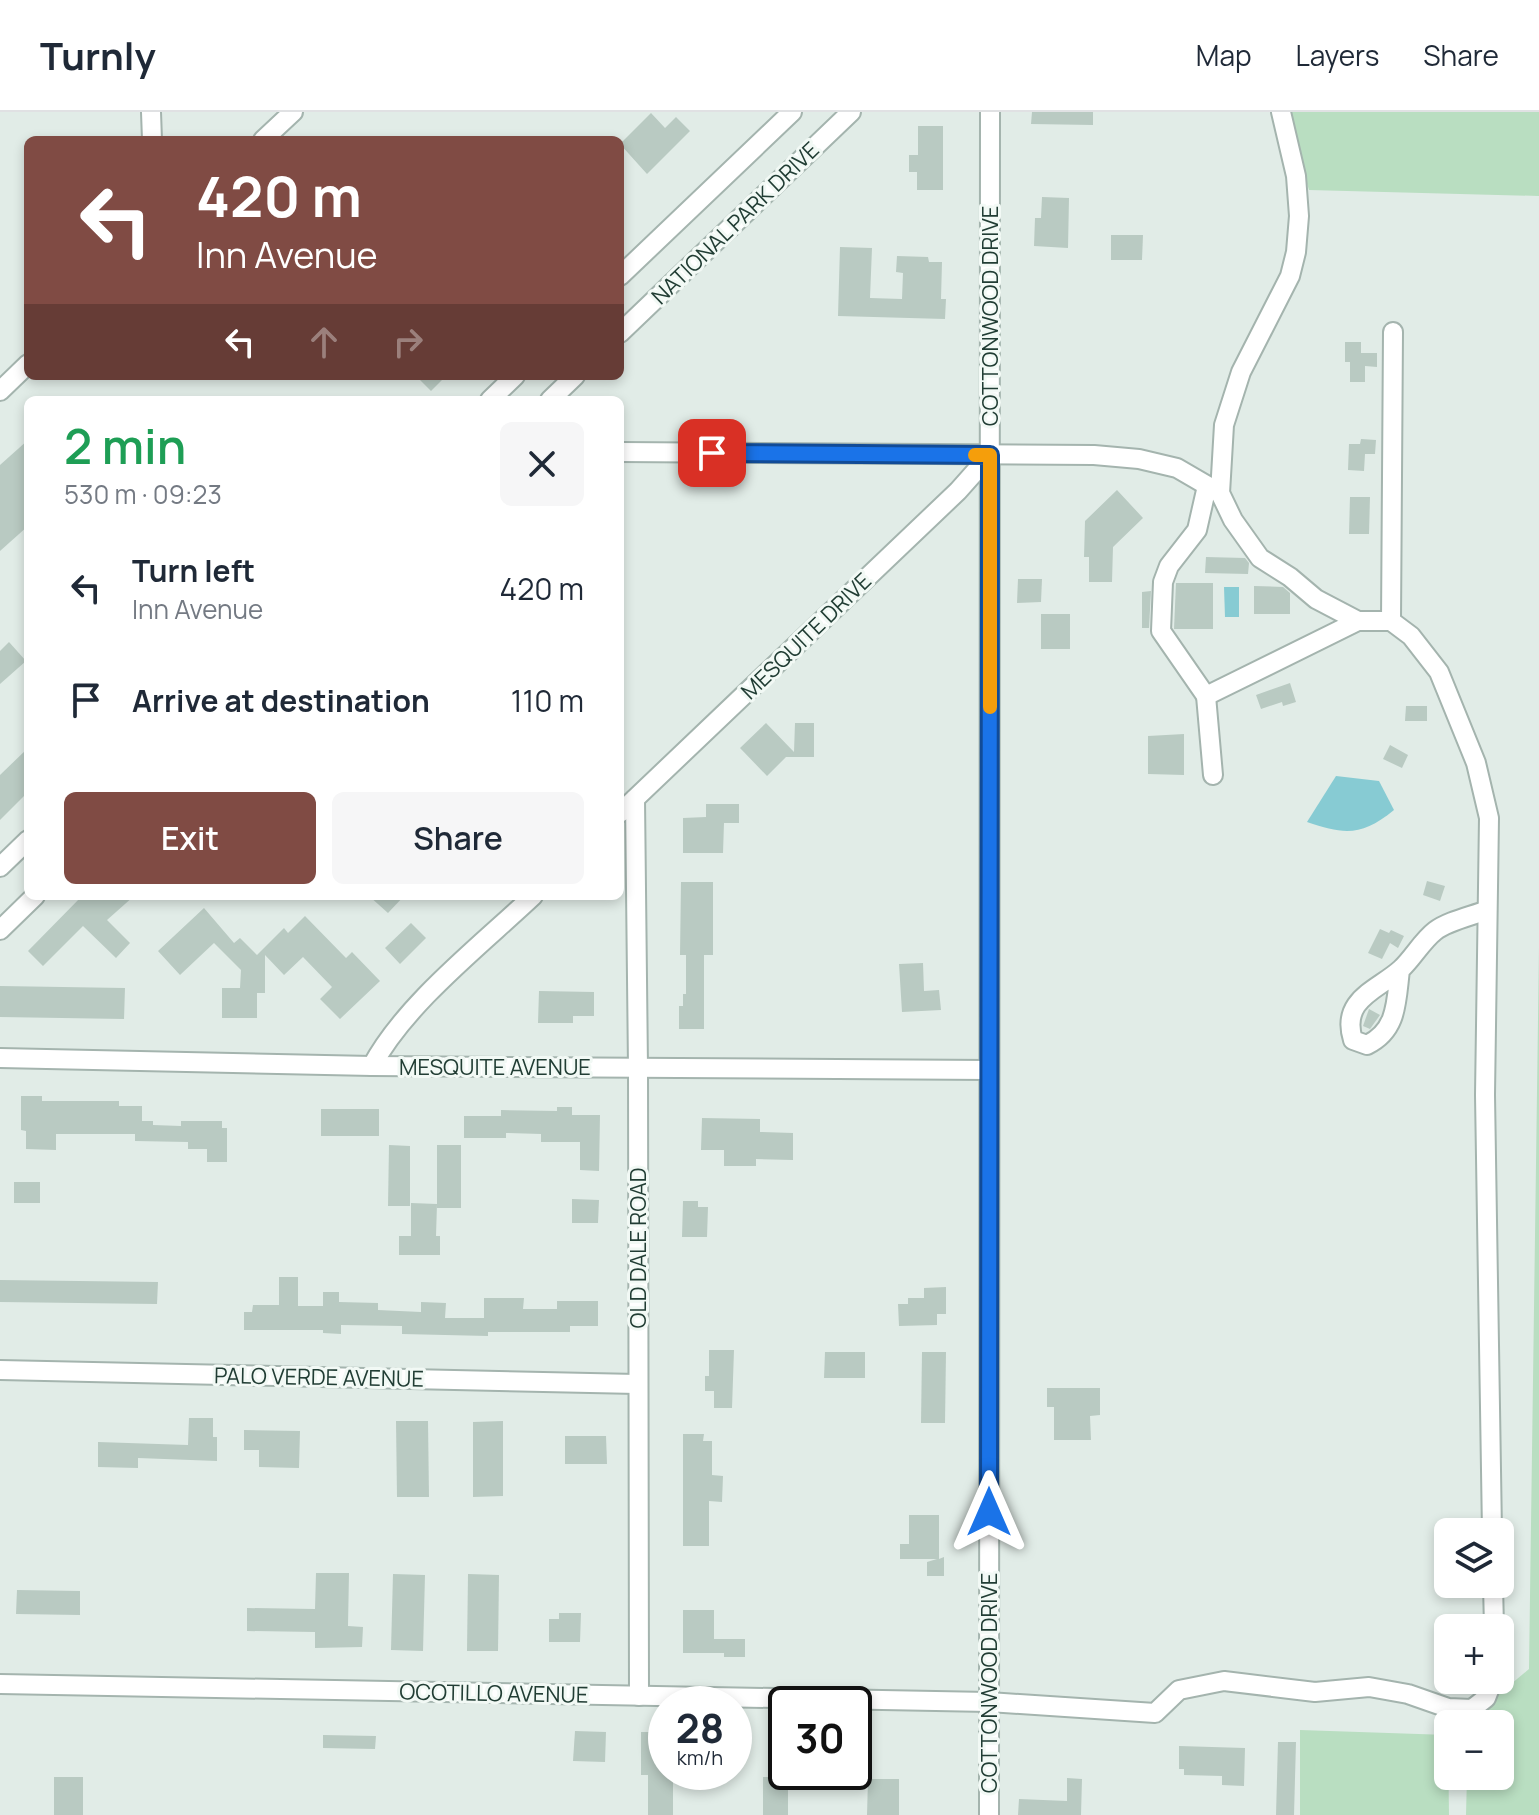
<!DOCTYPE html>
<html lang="en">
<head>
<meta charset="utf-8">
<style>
  body { margin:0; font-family:Manrope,sans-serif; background:#f6f6f7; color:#1f2937; height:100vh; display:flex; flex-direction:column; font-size:30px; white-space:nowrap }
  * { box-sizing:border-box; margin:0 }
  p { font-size:26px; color:#747a83 }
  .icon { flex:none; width:44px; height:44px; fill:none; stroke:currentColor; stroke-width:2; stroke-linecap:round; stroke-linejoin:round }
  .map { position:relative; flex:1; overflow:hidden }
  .details { position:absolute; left:24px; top:284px; width:600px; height:504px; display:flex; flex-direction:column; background:#fff; border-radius:12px; box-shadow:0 4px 12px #0003 }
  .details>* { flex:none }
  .guide { position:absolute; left:24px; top:24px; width:600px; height:244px; border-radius:12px; box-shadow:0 4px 12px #0003; background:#804b44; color:#fff; overflow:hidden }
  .fabs { position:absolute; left:1434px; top:1406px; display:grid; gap:16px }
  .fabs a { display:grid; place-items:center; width:80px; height:80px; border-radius:12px; background:#fff; box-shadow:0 4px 12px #0003; font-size:40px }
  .speed { position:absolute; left:648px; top:1574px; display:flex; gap:16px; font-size:40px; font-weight:700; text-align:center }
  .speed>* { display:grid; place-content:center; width:104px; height:104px; border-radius:50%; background:#fff; box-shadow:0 4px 12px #0003; line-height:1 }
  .speed small { font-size:20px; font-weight:400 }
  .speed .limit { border:4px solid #111; border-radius:12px; background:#fff; color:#111 }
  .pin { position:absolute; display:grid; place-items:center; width:68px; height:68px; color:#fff; margin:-34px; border-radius:16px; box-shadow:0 4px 12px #0006 }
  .me { position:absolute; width:88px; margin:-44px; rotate:0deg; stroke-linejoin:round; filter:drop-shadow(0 0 6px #0008) }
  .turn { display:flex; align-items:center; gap:28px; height:168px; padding:0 40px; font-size:36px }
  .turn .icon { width:104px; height:104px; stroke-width:2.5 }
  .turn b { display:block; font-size:56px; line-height:68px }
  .lanes { display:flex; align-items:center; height:76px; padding:0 40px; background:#0003; justify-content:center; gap:40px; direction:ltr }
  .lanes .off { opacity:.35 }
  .round { display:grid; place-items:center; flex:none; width:84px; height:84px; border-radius:12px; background:#f6f6f7 }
  .head { display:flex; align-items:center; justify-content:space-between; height:136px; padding:0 40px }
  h1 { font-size:48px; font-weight:600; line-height:60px; color:#1e9e55 }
  .button { display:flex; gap:16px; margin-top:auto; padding:16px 40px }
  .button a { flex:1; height:92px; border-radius:12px; background:#804b44; color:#fff; font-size:32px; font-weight:600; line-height:92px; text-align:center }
  .button a+a { background:#f6f6f7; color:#1f2937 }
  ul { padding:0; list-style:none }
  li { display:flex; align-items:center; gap:24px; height:112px; padding:0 40px }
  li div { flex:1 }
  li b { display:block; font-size:30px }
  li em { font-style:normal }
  header { display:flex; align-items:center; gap:48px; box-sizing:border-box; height:112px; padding:0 40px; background:#fff; border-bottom:2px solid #e0e1e3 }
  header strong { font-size:38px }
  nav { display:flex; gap:44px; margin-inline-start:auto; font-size:28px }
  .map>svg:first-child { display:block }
</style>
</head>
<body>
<header>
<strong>Turnly</strong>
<nav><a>Map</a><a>Layers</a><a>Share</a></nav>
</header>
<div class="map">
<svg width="1539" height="1703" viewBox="0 0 1539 1703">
  <rect width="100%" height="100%" fill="#e1ece7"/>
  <g fill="#b9dec1">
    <path d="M1284,0H1539V84L1309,78Z"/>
    <path d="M1539,835V1703H1466L1467,1664H1500V1612H1468V1608L1529,1557Z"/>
    <path d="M1300,1618L1448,1623L1449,1703H1300Z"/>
  </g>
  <g fill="#87cbd3">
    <path d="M1224,475H1239V505H1225Z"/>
    <path d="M1336,664L1379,669L1394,698C1362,724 1345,723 1307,710Z"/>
  </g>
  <g fill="#b9cac2">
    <path d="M1032,0H1093V13L1031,12Z"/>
    <path d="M651,1L665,16L676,5L690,19L647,62L620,32Z"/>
    <path d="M918,14H943V78H917V60H909V43H918Z"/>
    <path d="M1042,85L1069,86L1068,136L1034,134L1035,106H1041Z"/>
    <path d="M1111,123H1143L1142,148H1111Z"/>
    <path d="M840,135L872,136L870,186L902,187L903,161L896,160L897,144L928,145L929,150H942L941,187H946L945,207L838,204Z"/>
    <path d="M1345,230H1361V241H1377V255L1365,254V270H1350V250H1345Z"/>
    <path d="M416,264H446L431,279Z"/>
    <path d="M1361,327L1376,328L1375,342H1365L1364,359L1348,358L1349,332H1360Z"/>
    <path d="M28,328V414L0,439V353Z"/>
    <path d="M1117,378L1143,406L1113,435L1112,470H1089V445H1084L1085,409Z"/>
    <path d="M1350,385H1370L1369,422H1349Z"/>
    <path d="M1206,445L1245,446L1249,451L1248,462L1205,461Z"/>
    <path d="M1018,467H1042L1041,490L1017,491Z"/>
    <path d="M1176,471H1213V517H1174Z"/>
    <path d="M1254,474L1283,475L1290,481V502H1254Z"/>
    <path d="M1151,479L1149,516H1142V480Z"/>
    <rect x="1041" y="502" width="29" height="35"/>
    <path d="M9,530L26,549L0,572V539Z"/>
    <path d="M1290,571L1296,590L1283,594L1282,590L1261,597L1256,583Z"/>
    <path d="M1406,594H1427V609H1405Z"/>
    <path d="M766,611L794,640L795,611H814V645H786L767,664L740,636Z"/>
    <path d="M1184,622V663L1148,662V624Z"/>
    <path d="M1390,633L1408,643L1402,656L1383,647Z"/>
    <path d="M28,636V680L0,708V663Z"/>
    <path d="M706,692H739V711H724L723,741H683V706L706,705Z"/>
    <path d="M1427,769L1445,774L1440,789L1423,783Z"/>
    <path d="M681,770H713V843H704V917H679V894H683V882H686V843H680Z"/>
    <path d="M82,784H134L107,808L130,831L116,846L83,814L43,854L28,839Z"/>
    <path d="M369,784H404L388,801Z"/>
    <path d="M204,796L234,831L240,826L257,843L284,816L288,821L305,804L346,846L352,840L380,869L340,907L320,887L332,875L303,845L284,863L265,843V881H257V906H222V876H240L241,858L214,831L180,863L158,839Z"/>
    <path d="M411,811L426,826L400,852L385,836Z"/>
    <path d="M1380,817L1389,821L1391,818L1404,824L1398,836L1390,831L1382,847L1368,841Z"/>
    <path d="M923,851L924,879L939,878L941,898L902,900L899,852Z"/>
    <path d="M0,874L125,876L124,907L0,905Z"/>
    <path d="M539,879L594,880V904H573V911H538Z"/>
    <path d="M1369,897L1380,903L1370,917L1363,914Z"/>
    <path d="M21,984H42V989H119V994H142V1009H153V1013L181,1014V1009H222V1016H227V1050H207V1037H188V1030L135,1029V1022H56V1038L26,1037V1019L21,1018Z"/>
    <path d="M557,995H572V1003H600L599,1059L580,1058V1030H541V1022L506,1021V1026H464V1004H501V998L557,999Z"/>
    <rect x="321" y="997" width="58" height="27"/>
    <path d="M702,1006L760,1007V1020L793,1021V1048L756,1047V1054H724V1038H701Z"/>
    <path d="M389,1033L410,1034V1094H388Z"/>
    <rect x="437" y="1033" width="24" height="63"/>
    <rect x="14" y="1070" width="26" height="21"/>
    <path d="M572,1087L599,1088L598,1111H572Z"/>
    <path d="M683,1089H698V1095H708L707,1125H682Z"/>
    <path d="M411,1091L437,1092L436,1124H440V1143H399V1124H411Z"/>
    <path d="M279,1165H298V1194H323V1180H339V1190L378,1191V1198L421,1200V1190L446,1191L445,1206H484V1186H524L523,1197H557V1189H598V1214H570V1220H488V1224L402,1222V1214L341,1213V1222L323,1221V1218H244V1200H252L253,1193H279Z"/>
    <path d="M0,1168L158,1170L157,1192L0,1190Z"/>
    <path d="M946,1175V1202H937V1213L899,1214L898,1192H908V1186H924V1176Z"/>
    <path d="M709,1238H734L732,1296H714V1279H705V1264H709Z"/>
    <path d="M825,1240H865V1266H824Z"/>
    <path d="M922,1240H946L945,1311H921Z"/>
    <path d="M1047,1276H1100V1303L1090,1304L1091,1328H1054V1295H1047Z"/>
    <path d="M189,1306H213V1325H217V1349L138,1346V1356L98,1355V1330L188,1333Z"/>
    <path d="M396,1309H428L429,1385H397Z"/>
    <path d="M503,1309V1384L473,1385V1310Z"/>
    <path d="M244,1318L300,1319L299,1356L259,1355V1338H244Z"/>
    <path d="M683,1322H704L703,1329H712V1363L723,1364L722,1390L709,1389V1434H683Z"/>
    <path d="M565,1324H606L607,1352H565Z"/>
    <path d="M909,1403H939V1447L944,1445V1464H927V1450L937,1447H900V1432H909Z"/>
    <path d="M316,1461H349L348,1514L363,1515L362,1535L315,1536V1520L247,1519V1496L315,1497Z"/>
    <path d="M393,1462L425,1463L423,1539L391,1538Z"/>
    <path d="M468,1462L499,1463L498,1539H467Z"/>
    <path d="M17,1478L80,1479V1503L16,1502Z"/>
    <path d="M683,1498H714V1527H745V1545H724V1541H683Z"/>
    <path d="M559,1501H581L580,1530H549V1507H559Z"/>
    <path d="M575,1619L606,1620L605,1650L573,1649Z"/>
    <path d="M641,1620H666V1660H673V1703H648V1663H641Z"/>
    <path d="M323,1623L376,1624L375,1637L323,1636Z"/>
    <path d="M1278,1630H1296L1294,1703H1276Z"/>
    <path d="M1179,1634L1245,1636L1244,1674L1222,1673V1664L1184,1663V1657H1179Z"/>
    <path d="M799,1660H859L858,1678H799Z"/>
    <rect x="54" y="1665" width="29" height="38"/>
    <rect x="763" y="1665" width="25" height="38"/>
    <path d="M1067,1666L1082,1667L1081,1703H1018L1019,1687L1067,1689Z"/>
    <path d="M868,1667H899V1703H867Z"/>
  </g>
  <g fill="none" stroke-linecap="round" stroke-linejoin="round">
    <defs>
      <g id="minor">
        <path d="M151,0L152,28"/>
        <path d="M1281,0L1296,64L1299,104L1296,140L1290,164L1241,260L1224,313L1220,381L1233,408L1260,446L1290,465L1316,487L1358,509H1391L1411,524L1439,560L1476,651L1489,706L1485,983L1492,1420"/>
        <path d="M263,28L293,0"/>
        <path d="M620,164L792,0"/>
        <path d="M620,221L851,0"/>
        <path d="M0,279L28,252"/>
        <path d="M490,288L515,264"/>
        <path d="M550,288L575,264"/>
        <path d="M620,340L1094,343L1139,347L1177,356L1220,381"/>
        <path d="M1207,374L1197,418L1169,454L1163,470L1161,519L1206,584L1358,509"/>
        <path d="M1391,509L1393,220"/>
        <path d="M1206,584L1213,663"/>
        <path d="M635,687L638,956L639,1584"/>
        <path d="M620,701L958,379L990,343"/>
        <path d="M0,755L28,728"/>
        <path d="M0,818L35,784"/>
        <path d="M1400,858C1396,889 1398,918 1367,933L1353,928C1340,887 1378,878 1401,857C1413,846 1422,829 1435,819C1448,809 1472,804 1487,798"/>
        <path d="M0,946L372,954L989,958"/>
        <path d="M372,954C405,892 481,833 533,784"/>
        <path d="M0,1258L637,1272"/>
        <path d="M1493,1472L1494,1516"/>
        <path d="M0,1572L989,1590L1155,1601L1179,1578L1224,1569L1315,1580L1369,1575L1408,1582L1448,1596L1472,1597L1486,1586L1493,1568"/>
        <path d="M989,1703L990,0"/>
      </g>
    </defs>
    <use href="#minor" stroke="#a4b4ae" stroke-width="22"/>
    <use href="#minor" stroke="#fff" stroke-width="18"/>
  </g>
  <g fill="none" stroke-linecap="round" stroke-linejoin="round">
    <defs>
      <path id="route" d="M712,341L990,343L989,1400"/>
    </defs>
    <use href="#route" stroke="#114b97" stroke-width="20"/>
    <use href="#route" stroke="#1a73e8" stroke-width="14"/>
    <path stroke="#f59e0b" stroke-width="14" d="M975,343H990V595"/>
  </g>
  <g text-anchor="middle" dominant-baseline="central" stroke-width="6" stroke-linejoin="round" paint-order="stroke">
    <g font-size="22" fill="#213d34" stroke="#f2f9f5">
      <text transform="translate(735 111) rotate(-44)">NATIONAL PARK DRIVE</text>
      <text transform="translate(990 204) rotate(-90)">COTTONWOOD DRIVE</text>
      <text transform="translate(806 524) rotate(-44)">MESQUITE DRIVE</text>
      <text x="495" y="955">MESQUITE AVENUE</text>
      <text transform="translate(638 1136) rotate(-90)">OLD DALE ROAD</text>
      <text transform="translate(319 1265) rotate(1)">PALO VERDE AVENUE</text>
      <text transform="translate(989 1571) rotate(-90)">COTTONWOOD DRIVE</text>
      <text transform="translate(494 1581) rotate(1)">OCOTILLO AVENUE</text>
    </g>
  </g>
</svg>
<div class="fabs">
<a><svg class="icon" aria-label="layers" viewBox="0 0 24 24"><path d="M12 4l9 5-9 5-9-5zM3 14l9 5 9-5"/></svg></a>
<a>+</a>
<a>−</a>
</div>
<div class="speed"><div>28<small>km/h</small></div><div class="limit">30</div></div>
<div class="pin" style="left:712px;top:341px;background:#d93025"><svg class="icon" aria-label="arrive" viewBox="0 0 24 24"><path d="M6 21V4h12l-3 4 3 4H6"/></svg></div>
<svg class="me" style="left:989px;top:1400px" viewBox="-20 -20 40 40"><path d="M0-17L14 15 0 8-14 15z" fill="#1a73e8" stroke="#fff" stroke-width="4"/></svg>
<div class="guide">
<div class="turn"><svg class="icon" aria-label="left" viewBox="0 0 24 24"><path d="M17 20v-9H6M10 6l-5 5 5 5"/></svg><div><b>420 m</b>Inn Avenue</div></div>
<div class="lanes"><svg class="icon" aria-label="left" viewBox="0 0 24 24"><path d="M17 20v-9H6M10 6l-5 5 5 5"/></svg><svg class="icon off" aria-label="ahead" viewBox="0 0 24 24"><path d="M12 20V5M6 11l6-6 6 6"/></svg><svg class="icon off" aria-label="right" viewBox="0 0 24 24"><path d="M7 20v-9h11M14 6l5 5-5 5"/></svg></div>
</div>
<section class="details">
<div class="head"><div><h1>2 min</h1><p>530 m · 09:23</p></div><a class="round"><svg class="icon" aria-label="close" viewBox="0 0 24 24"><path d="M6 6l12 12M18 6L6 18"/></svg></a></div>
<ul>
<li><svg class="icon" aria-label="left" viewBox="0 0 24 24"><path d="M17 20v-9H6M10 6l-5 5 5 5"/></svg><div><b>Turn left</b><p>Inn Avenue</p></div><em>420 m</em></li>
<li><svg class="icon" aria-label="arrive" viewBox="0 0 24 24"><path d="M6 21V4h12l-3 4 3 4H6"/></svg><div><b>Arrive at destination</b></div><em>110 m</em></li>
</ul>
<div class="button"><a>Exit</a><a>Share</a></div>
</section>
</div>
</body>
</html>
